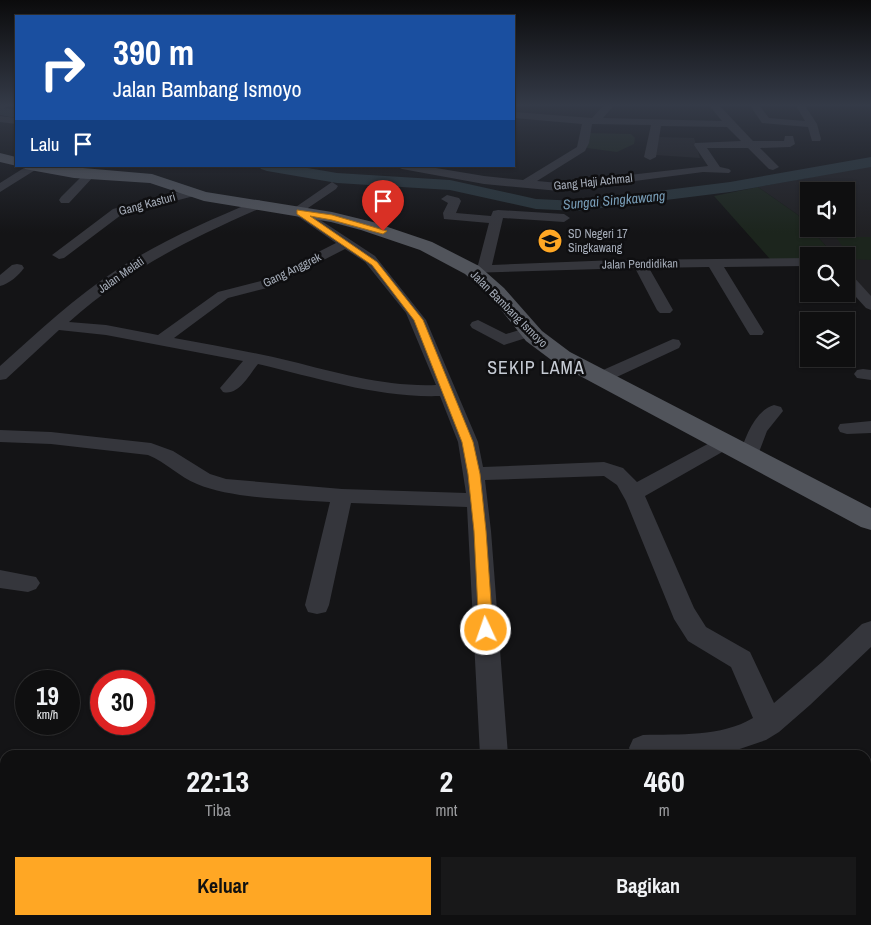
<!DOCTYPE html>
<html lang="id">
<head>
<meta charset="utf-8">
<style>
  body { margin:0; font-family:"Archivo Narrow",sans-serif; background:#181819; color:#f1f3f6; height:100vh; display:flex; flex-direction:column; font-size:19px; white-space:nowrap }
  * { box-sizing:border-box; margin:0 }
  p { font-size:16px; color:#9b9c9f }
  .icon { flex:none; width:28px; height:28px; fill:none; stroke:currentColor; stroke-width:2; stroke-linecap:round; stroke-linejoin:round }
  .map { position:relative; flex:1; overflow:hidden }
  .details { position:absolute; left:0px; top:750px; width:871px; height:175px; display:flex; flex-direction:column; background:#0f0f10; border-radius:15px 15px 0 0; box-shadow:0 1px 4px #0004,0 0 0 1px #2f2f30 }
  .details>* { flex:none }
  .guide { position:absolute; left:15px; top:15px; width:500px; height:152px; border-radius:0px; box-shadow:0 1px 4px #0004,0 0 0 1px #2f2f30; background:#1a4fa0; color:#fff; overflow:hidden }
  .buttons { position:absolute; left:800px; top:182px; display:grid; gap:10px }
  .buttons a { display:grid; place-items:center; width:55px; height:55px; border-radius:0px; background:#0f0f10; box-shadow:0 1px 4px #0004,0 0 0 1px #2f2f30; font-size:25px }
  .speed { position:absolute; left:15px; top:670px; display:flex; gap:10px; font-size:25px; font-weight:700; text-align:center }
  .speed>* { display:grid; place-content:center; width:65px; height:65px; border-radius:50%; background:#0f0f10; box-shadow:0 1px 4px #0004,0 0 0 1px #2f2f30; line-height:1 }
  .speed small { font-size:12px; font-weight:400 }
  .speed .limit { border:8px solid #d22; background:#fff; color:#111 }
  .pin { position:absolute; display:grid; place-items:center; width:42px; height:42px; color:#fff; margin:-51px -21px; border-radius:50% 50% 50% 0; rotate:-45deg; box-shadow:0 0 5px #0007 }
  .pin .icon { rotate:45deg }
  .me { position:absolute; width:55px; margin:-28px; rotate:357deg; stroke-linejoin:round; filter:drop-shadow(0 0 4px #0008) }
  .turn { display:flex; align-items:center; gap:18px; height:105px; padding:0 15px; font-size:22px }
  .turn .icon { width:65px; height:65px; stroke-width:2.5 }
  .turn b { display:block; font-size:35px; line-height:42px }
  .then { display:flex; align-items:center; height:48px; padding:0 15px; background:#0003; gap:10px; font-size:19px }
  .eta { display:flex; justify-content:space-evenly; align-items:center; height:85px; text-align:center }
  .eta b { font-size:30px; font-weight:800; line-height:35px }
  .primary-button { display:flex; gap:10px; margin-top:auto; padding:10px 15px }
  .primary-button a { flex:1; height:58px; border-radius:0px; background:#ffa724; color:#111; font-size:20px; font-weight:800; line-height:58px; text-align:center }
  .primary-button a+a { background:#181819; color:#f1f3f6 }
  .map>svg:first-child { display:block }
</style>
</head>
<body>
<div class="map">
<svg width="871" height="925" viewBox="0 0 871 925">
  <rect width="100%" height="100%" fill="#141416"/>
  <g fill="#202023">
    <path d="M657,137L694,138L700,158L655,155Z"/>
    <path d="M871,166V297L846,270V256H835L810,229H846V191H809V227L798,215L758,187Z"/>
    <path d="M871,784V925H754L749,920H866V790Z"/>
  </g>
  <g fill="#1c251d">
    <path d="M588,133L631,134L635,138L634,144L617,152L587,148Z"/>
    <path d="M758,187L798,215L835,256H809V259H770L714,196Z"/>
    <path d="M836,237H871V260L851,259Z"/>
  </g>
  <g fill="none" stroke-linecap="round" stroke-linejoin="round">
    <g fill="#29353b" fill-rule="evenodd">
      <path d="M0,107L16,110V118L0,115Z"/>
      <path d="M871,157V167L730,192L578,211L536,209L450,190L337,183L267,171L261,169L259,166H296L337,173L450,180L536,199L578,201L730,182Z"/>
    </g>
    <g fill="#35363c" fill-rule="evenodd">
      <path d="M0,104H13L0,110Z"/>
      <path d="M605,104H615L603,118L722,121L708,104H718L753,141H784L785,136H793L795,144L790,147L760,148L779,167L773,170L769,169L748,148H707L720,167L729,169L731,171L729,173L703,172L559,191L484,184L402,169L396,166H424L484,176L523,180L577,147L582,124L514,118V112L592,118ZM592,124L651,125L644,157L650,160L656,157L661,126L727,127L741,141L695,143L694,145L708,166L559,183L537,181L585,151L589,143Z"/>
      <path d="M756,104L759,105L769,118L805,121L795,104H804L817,124L821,139L820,141H812L808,127L762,123L751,107Z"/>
      <path d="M0,116L16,118V124L0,122Z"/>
      <path d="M27,166L40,167L0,192V183Z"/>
      <path d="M90,171L96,174L94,176L69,203H61L59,200L61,197L86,172Z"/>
      <path d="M332,182L338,186L336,189L305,210L375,256L426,320L478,442L483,467L604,462L623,468L637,482L717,439L724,437L731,439L734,443L731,447L645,496L694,608L706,627L750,652L774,703L822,662L862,624L871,621V647L810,705L779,732L766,740L722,755H632L629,748L633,739L643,735C679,734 721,737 753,718L731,667L688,641L674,619L626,501L617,485L604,476L485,480L491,531L508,755H480L467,507L351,503L329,605L326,612L317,614L308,612L305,605L330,502C291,499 232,499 197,484C179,477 166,462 148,455L51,444L0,442V430L51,432L151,443L173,451L210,474L226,479L342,489L466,493L458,442L440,396C378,398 318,378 258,364C249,375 239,396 223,392L220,388L243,361L106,335L59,330L6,379L0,380V366C38,332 75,297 118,269C161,241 208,221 255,201L259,200L265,204L263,207C190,239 130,268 69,322L106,325L158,335L218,292L261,281L336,243L290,211ZM345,249L365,262L406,313L436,385C386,387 338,373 290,361C252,352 213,345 174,338L228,298L271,287Z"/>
      <path d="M190,189L196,193L194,196L121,215L64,258L59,259L52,255L113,209Z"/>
      <path d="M447,195L459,198L461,201L456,213L491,216L493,211L498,210L564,214L570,218L564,222L503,218L492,265L617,260L809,258V266L724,267L764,332L762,335H750L748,332L709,267L649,268L673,310L670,313H660L657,310L635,268L467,273L465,270L467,267L478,265L489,223L444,219L443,213L448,203L441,199Z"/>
      <path d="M17,264L22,265L24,268C19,275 9,284 0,286V275L12,265Z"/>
      <path d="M846,273L851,274L871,296V310L866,308L846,286Z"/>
      <path d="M478,320L506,334L529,327L535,329L537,332L535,335L504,345L472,328L470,325L472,322Z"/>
      <path d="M673,339L679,340L681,344L679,348L606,382L600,383L594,382L591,378L594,374Z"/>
      <path d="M863,369L871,370V380L857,378L854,374L857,370Z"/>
      <path d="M774,405L781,407L783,411L767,431L756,460L749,462L742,460L739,456C745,439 754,411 774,405Z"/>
      <path d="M871,421V433L847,434L840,432L838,428L840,424Z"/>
      <path d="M0,570L36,577L40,583L36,589L28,592L0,588Z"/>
      <rect x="491" y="920" width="34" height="5"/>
    </g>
    <g fill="#51545b" fill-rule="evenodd">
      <path d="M0,153L16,157L17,166L0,162Z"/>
      <path d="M23,166H60L152,174L206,192L332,212L373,222L432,242L479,266L504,288L542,331L570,352L871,508V530L861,527L554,362L526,341L490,296L465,274L420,250L361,230L331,222L204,201L150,183L74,178L30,170L25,169Z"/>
    </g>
  </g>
  <linearGradient id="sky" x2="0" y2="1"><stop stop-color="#0b0b0c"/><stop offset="0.45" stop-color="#343a47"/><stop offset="1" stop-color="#343a47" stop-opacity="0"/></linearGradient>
  <rect width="871" height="233" fill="url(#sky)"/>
  <path fill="#ffa724" stroke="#a66d17" d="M297,210L332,215L387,231L383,234L332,220L310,216L377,262L423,320L473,442L480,474L486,531L493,630L491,634L486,636L481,634L479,630L474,531L468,474L462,442L414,320L372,265L297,214Z"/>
  <defs>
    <symbol id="school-disc" viewBox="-11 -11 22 22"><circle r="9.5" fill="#ffa724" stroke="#0f0f11"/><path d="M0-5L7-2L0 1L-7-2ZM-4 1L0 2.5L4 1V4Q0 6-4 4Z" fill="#111"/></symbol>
  </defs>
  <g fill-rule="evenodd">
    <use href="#school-disc" x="536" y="227" width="28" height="28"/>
  </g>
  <g text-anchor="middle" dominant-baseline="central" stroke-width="5" stroke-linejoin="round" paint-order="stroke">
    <g font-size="12" fill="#a5acb8" stroke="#0f0f11">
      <text transform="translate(593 182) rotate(-6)">Gang Haji Achmal</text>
      <text transform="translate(147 204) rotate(-15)">Gang Kasturi</text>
      <text transform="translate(640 264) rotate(-1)">Jalan Pendidikan</text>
      <text transform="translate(292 270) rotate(-26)">Gang Anggrek</text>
      <text transform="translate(121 275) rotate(-35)">Jalan Melati</text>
      <text transform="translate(509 309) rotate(45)">Jalan Bambang Ismoyo</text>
    </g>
    <g font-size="12" fill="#a5acb8" stroke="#0f0f11" text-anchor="start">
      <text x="568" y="234">SD Negeri 17<tspan x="568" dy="14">Singkawang</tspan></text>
    </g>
    <g font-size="14" font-style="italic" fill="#789db7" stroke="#0f0f11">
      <text transform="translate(614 200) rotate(-5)">Sungai Singkawang</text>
    </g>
    <g font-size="18" letter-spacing="1" fill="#c6cbd4" stroke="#0f0f11">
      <text x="536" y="367">SEKIP LAMA</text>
    </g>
  </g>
</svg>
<div class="buttons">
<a><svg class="icon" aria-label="sound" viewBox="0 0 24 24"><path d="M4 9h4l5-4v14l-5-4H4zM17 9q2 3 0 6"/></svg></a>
<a><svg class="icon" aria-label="search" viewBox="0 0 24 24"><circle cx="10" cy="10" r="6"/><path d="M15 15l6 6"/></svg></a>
<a><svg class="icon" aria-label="layers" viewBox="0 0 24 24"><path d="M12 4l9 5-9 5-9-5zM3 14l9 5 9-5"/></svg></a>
</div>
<div class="speed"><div>19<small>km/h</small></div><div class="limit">30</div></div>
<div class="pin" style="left:383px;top:231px;background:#d93025"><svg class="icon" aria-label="arrive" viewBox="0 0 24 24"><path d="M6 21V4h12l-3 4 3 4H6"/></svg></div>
<svg class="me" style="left:486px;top:630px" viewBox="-20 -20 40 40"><circle r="17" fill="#ffa724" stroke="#fff" stroke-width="3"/><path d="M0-11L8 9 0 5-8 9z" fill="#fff"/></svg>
<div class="guide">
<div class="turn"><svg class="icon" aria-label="right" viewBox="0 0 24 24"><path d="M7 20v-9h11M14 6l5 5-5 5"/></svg><div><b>390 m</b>Jalan Bambang Ismoyo</div></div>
<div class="then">Lalu<svg class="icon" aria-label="arrive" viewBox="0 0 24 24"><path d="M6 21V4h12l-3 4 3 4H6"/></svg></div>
</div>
<section class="details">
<div class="eta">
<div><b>22:13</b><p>Tiba</p></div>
<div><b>2</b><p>mnt</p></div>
<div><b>460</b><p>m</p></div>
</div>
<div class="primary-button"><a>Keluar</a><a>Bagikan</a></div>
</section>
</div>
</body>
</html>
